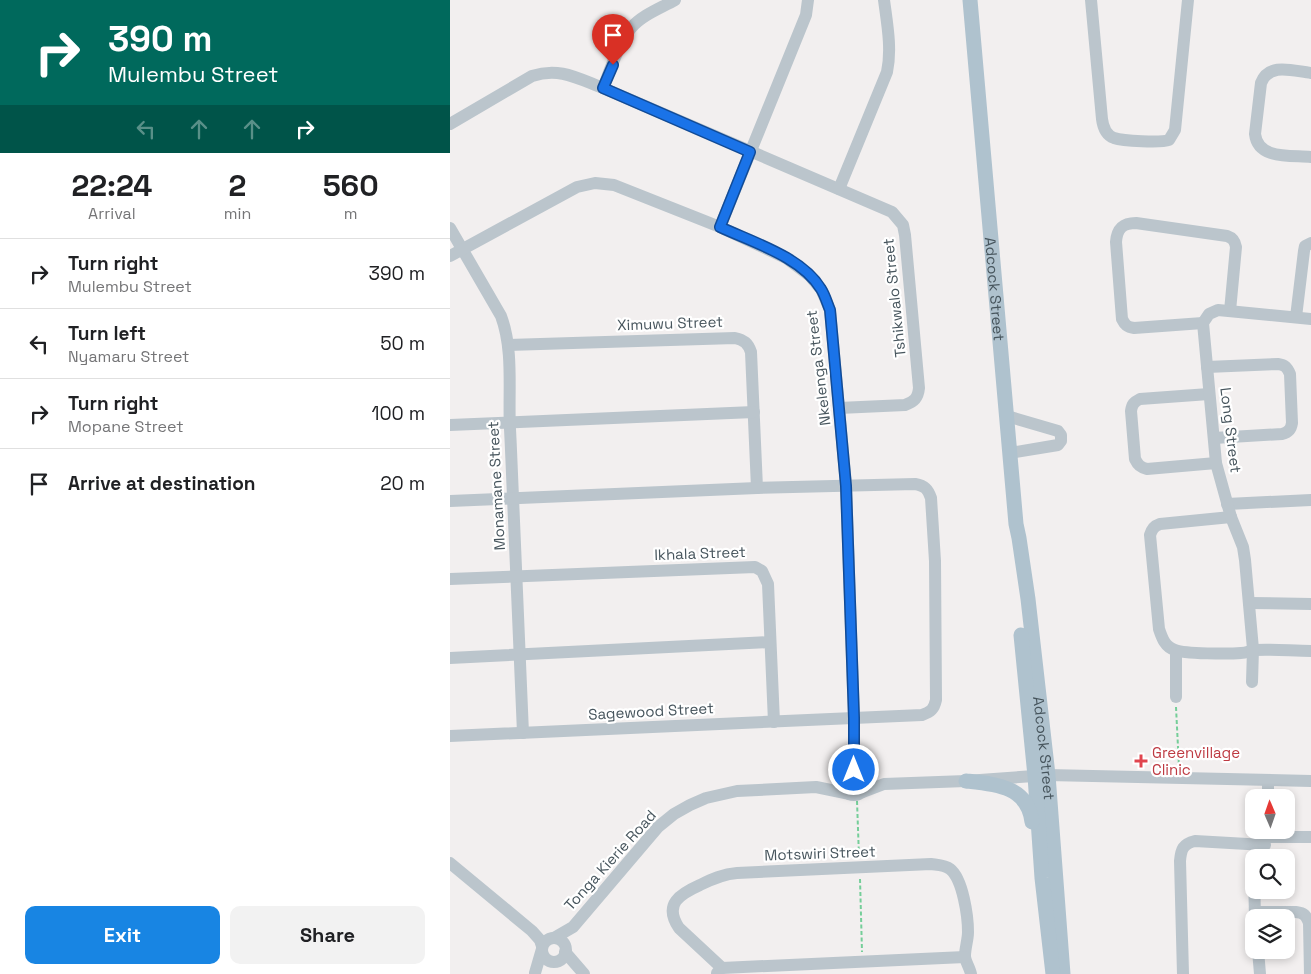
<!DOCTYPE html>
<html lang="en">
<head>
<meta charset="utf-8">
<style>
  body { margin:0; font-family:"Space Grotesk",sans-serif; background:#f2f2f2; color:#202124; height:100vh; display:flex; flex-direction:column; font-size:19px; white-space:nowrap }
  * { box-sizing:border-box; margin:0 }
  p { font-size:16px; color:#757577 }
  .icon { flex:none; width:28px; height:28px; fill:none; stroke:currentColor; stroke-width:2; stroke-linecap:round; stroke-linejoin:round }
  .map { position:relative; flex:1; overflow:hidden }
  .sheet { display:flex; flex-direction:column; background:#fff; width:450px }
  .sheet>* { flex:none }
  .banner { background:#00695c; color:#fff; overflow:hidden }
  .needle { width:32px; rotate:358deg }
  .tools { position:absolute; left:795px; top:789px; display:grid; gap:10px }
  .tools a { display:grid; place-items:center; width:50px; height:50px; border-radius:10px; background:#fff; box-shadow:0 2px 8px #0003; font-size:25px }
  .pin { position:absolute; display:grid; place-items:center; width:42px; height:42px; color:#fff; margin:-51px -21px; border-radius:50% 50% 50% 0; rotate:-45deg; box-shadow:0 0 5px #0007 }
  .pin .icon { rotate:45deg }
  .me { position:absolute; width:55px; margin:-28px; rotate:0deg; stroke-linejoin:round; filter:drop-shadow(0 0 4px #0008) }
  .turn { display:flex; align-items:center; gap:18px; height:105px; padding:0 25px; font-size:22px }
  .turn .icon { width:65px; height:65px; stroke-width:2.5 }
  .turn b { display:block; font-size:35px; line-height:42px }
  .lanes { display:flex; align-items:center; height:48px; padding:0 25px; background:#0003; justify-content:center; gap:25px; direction:ltr }
  .lanes .off { opacity:.35 }
  .eta { display:flex; justify-content:space-evenly; align-items:center; height:85px; text-align:center }
  .eta b { font-size:30px; font-weight:600; line-height:35px }
  .button { display:flex; gap:10px; margin-top:auto; padding:10px 25px }
  .button a { flex:1; height:58px; border-radius:10px; background:#1885e3; color:#fff; font-size:20px; font-weight:600; line-height:58px; text-align:center }
  .button a+a { background:#f2f2f2; color:#202124 }
  ul { padding:0; list-style:none }
  li { display:flex; align-items:center; gap:15px; height:70px; padding:0 25px; border-top:1px solid #e0e0e0 }
  li div { flex:1 }
  li b { display:block; font-size:19px }
  li em { font-style:normal }
  main { display:flex; flex:1; min-height:0 }
  .map>svg:first-child { display:block }
</style>
</head>
<body>
<main>
<section class="sheet">
<div class="banner">
<div class="turn"><svg class="icon" aria-label="right" viewBox="0 0 24 24"><path d="M7 20v-9h11M14 6l5 5-5 5"/></svg><div><b>390 m</b>Mulembu Street</div></div>
<div class="lanes"><svg class="icon off" aria-label="left" viewBox="0 0 24 24"><path d="M17 20v-9H6M10 6l-5 5 5 5"/></svg><svg class="icon off" aria-label="ahead" viewBox="0 0 24 24"><path d="M12 20V5M6 11l6-6 6 6"/></svg><svg class="icon off" aria-label="ahead" viewBox="0 0 24 24"><path d="M12 20V5M6 11l6-6 6 6"/></svg><svg class="icon" aria-label="right" viewBox="0 0 24 24"><path d="M7 20v-9h11M14 6l5 5-5 5"/></svg></div>
</div>
<div class="eta">
<div><b>22:24</b><p>Arrival</p></div>
<div><b>2</b><p>min</p></div>
<div><b>560</b><p>m</p></div>
</div>
<ul>
<li><svg class="icon" aria-label="right" viewBox="0 0 24 24"><path d="M7 20v-9h11M14 6l5 5-5 5"/></svg><div><b>Turn right</b><p>Mulembu Street</p></div><em>390 m</em></li>
<li><svg class="icon" aria-label="left" viewBox="0 0 24 24"><path d="M17 20v-9H6M10 6l-5 5 5 5"/></svg><div><b>Turn left</b><p>Nyamaru Street</p></div><em>50 m</em></li>
<li><svg class="icon" aria-label="right" viewBox="0 0 24 24"><path d="M7 20v-9h11M14 6l5 5-5 5"/></svg><div><b>Turn right</b><p>Mopane Street</p></div><em>100 m</em></li>
<li><svg class="icon" aria-label="arrive" viewBox="0 0 24 24"><path d="M6 21V4h12l-3 4 3 4H6"/></svg><div><b>Arrive at destination</b></div><em>20 m</em></li>
</ul>
<div class="button"><a>Exit</a><a>Share</a></div>
</section>
<div class="map">
<svg width="861" height="974" viewBox="0 0 861 974">
  <rect width="100%" height="100%" fill="#f2efef"/>
  <g fill="none" stroke-linecap="round" stroke-linejoin="round">
    <g stroke="#75ce99" stroke-width="2" stroke-dasharray="4 2.5" stroke-linecap="butt">
      <path d="M726,707L729,767"/>
      <path d="M407,801L409,857"/>
      <path d="M410,879L412,952"/>
    </g>
    <g stroke="#bbc5cc" stroke-width="12">
      <path d="M641,0L652,119C653,127 656,135 664,138C673,141 711,143 719,140L725,130L738,0"/>
      <path d="M861,73C843,71 819,62 811,83L805,134C808,160 841,155 861,157"/>
      <path d="M153,88C160,70 169,43 181,28C192,15 211,8 225,0"/>
      <path d="M0,124L82,76C109,67 127,78 153,88L442,212L453,225L455,235L469,388C468,398 464,402 455,405L389,408"/>
      <path d="M389,189L437,72C442,49 437,23 434,0"/>
      <path d="M270,227L356,15L358,0"/>
      <path d="M0,228L51,316C64,351 58,392 60,429C65,530 69,631 73,733"/>
      <path d="M0,256L127,187L145,183L164,185L270,227L336,258L360,276L371,289L380,310L396,485L404,718V770"/>
      <path d="M846,317L854,251L855,246L861,243"/>
      <path d="M753,323L684,328C677,327 675,325 672,319L666,242C667,229 672,223 686,223L777,236C783,238 785,241 786,247L780,311"/>
      <path d="M58,345L285,338C294,340 298,343 301,352L307,488"/>
      <path d="M757,367L828,364C835,365 837,367 840,374L842,423C841,429 839,432 832,434L764,438"/>
      <path d="M759,394L690,399C684,402 682,404 681,411L685,459C688,465 690,467 697,469L766,463"/>
      <path d="M557,416L608,431L611,435V441L608,445L560,453"/>
      <path d="M0,425L304,412"/>
      <path d="M0,501L307,488L465,484C475,486 478,489 481,498L485,561L486,700C484,709 481,712 472,715L0,736"/>
      <path d="M777,504L861,500"/>
      <path d="M781,517L710,524C704,526 702,529 700,535L709,629C712,638 715,647 725,650C734,654 780,654 791,653C797,653 801,650 806,650C824,649 843,651 861,651"/>
      <path d="M0,579L305,567L312,571L318,584L324,722"/>
      <path d="M799,603L861,604"/>
      <path d="M726,651V697"/>
      <path d="M0,658L320,642"/>
      <path d="M802,682L803,649L795,560L793,547L781,517L766,463L753,323L759,314L768,310L861,319"/>
      <circle cx="404" cy="783" r="12"/>
      <path d="M413,792L434,784L516,781L598,775L861,781"/>
      <path d="M818,798V780"/>
      <path d="M818,837H861"/>
      <path d="M0,863L82,931L90,940L92,946"/>
      <path d="M804,873L805,918"/>
      <path d="M805,912H846C854,913 856,915 859,923L860,974"/>
      <path d="M104,938L123,927L208,827L224,814L240,805L256,798L287,791L366,787L400,794"/>
      <circle cx="104" cy="950" r="12"/>
      <path d="M808,950L810,974"/>
      <path d="M115,952L134,974"/>
      <path d="M272,968L229,928C213,904 230,894 250,885C262,879 273,874 287,873L481,864C488,865 495,865 500,869C513,879 518,917 518,932C518,940 515,948 515,956C515,961 520,968 521,974"/>
      <path d="M85,973L92,949"/>
      <path d="M267,973L272,968L515,957"/>
      <path d="M733,974L730,861C731,849 733,844 745,841L815,845"/>
    </g>
    <g stroke="#afc2ce" stroke-width="15">
      <path id="s1" d="M520,0L566,524L569,538L578,599L598,775L613,974"/>
      <path d="M571,635L585,776L592,878L603,974"/>
      <path d="M516,781C545,784 578,786 582,822"/>
    </g>
  </g>
  <g fill="none" stroke-linecap="round" stroke-linejoin="round">
    <defs>
      <path id="route" d="M163,65L153,88L300,152L270,227C302,242 352,257 371,289C375,295 377,303 380,310L396,486L404,718V770"/>
    </defs>
    <use href="#route" stroke="#114b97" stroke-width="12"/>
    <use href="#route" stroke="#1a73e8" stroke-width="9"/>
  </g>
  <path fill="#e0444e" stroke="#fff" stroke-width="2" d="M688.5 753.5h5v5h5v5h-5v5h-5v-5h-5v-5h5z"/>
  <g text-anchor="middle" dominant-baseline="central" stroke-width="4.5" stroke-linejoin="round" paint-order="stroke">
    <g font-size="15" fill="#47555d" stroke="#fff">
      <text stroke="none"><textPath href="#s1" startOffset="290">Adcock Street</textPath></text>
      <text transform="translate(444 298) rotate(-96)">Tshikwalo Street</text>
      <text transform="translate(220 323) rotate(-2)">Ximuwu Street</text>
      <text transform="translate(368 368) rotate(-97)">Nkelenga Street</text>
      <text transform="translate(781 430) rotate(83)">Long Street</text>
      <text transform="translate(46 486) rotate(-93)">Monamane Street</text>
      <text transform="translate(250 553) rotate(-2)">Ikhala Street</text>
      <text transform="translate(201 711) rotate(-3)">Sagewood Street</text>
      <text stroke="none"><textPath href="#s1" startOffset="752">Adcock Street</textPath></text>
      <text transform="translate(370 853) rotate(-2)">Motswiri Street</text>
      <text transform="translate(160 860) rotate(-48)">Tonga Kierie Road</text>
    </g>
    <g font-size="15" fill="#be3a42" stroke="#fff" text-anchor="start">
      <text x="702" y="752">Greenvillage<tspan x="702" dy="17">Clinic</tspan></text>
    </g>
  </g>
</svg>
<div class="tools">
<a><svg class="needle" viewBox="-14 -14 28 28"><path d="M0-13l5 13h-10z" fill="#e53935"/><path d="M0 13l5-13h-10z" fill="#757577"/></svg></a>
<a><svg class="icon" aria-label="search" viewBox="0 0 24 24"><circle cx="10" cy="10" r="6"/><path d="M15 15l6 6"/></svg></a>
<a><svg class="icon" aria-label="layers" viewBox="0 0 24 24"><path d="M12 4l9 5-9 5-9-5zM3 14l9 5 9-5"/></svg></a>
</div>
<div class="pin" style="left:163px;top:65px;background:#d93025"><svg class="icon" aria-label="arrive" viewBox="0 0 24 24"><path d="M6 21V4h12l-3 4 3 4H6"/></svg></div>
<svg class="me" style="left:404px;top:770px" viewBox="-20 -20 40 40"><circle r="17" fill="#1a73e8" stroke="#fff" stroke-width="3"/><path d="M0-11L8 9 0 5-8 9z" fill="#fff"/></svg>
</div>
</main>
</body>
</html>
